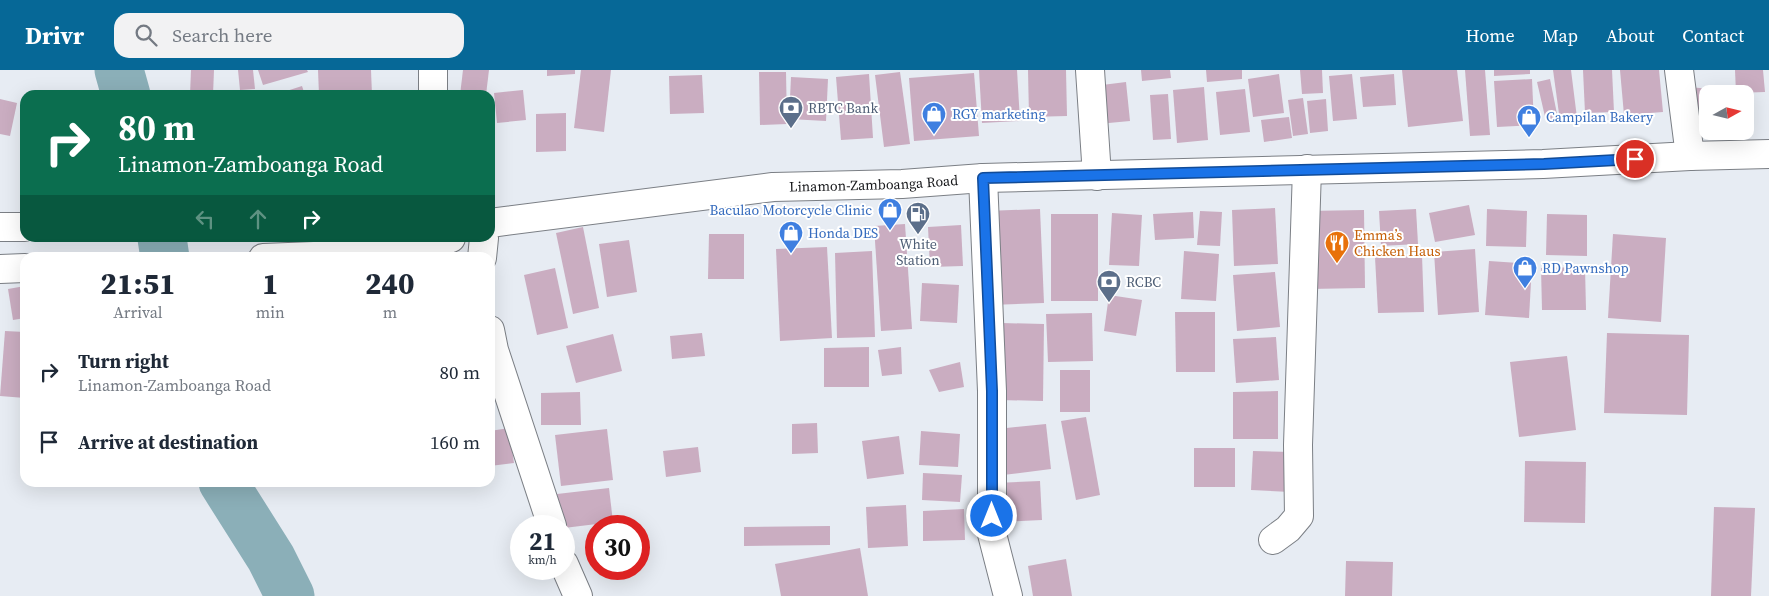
<!DOCTYPE html>
<html lang="en">
<head>
<meta charset="utf-8">
<style>
  body { margin:0; font-family:"Source Serif 4",serif; background:#f2f2f3; color:#1f2937; height:100vh; display:flex; flex-direction:column; font-size:19px; white-space:nowrap }
  * { box-sizing:border-box; margin:0 }
  p { font-size:16px; color:#747a83 }
  .icon { flex:none; width:28px; height:28px; fill:none; stroke:currentColor; stroke-width:2; stroke-linecap:round; stroke-linejoin:round }
  .map { position:relative; flex:1; overflow:hidden }
  .details { position:absolute; left:20px; top:182px; width:475px; height:235px; display:flex; flex-direction:column; background:#fff; border-radius:15px; box-shadow:0 5px 20px #0002 }
  .details>* { flex:none }
  .hud { position:absolute; left:20px; top:20px; width:475px; height:152px; border-radius:15px; box-shadow:0 5px 20px #0002; background:#0b6e4f; color:#fff; overflow:hidden }
  .needle { width:32px; rotate:82deg }
  .controls { position:absolute; left:1699px; top:15px; display:grid; gap:10px }
  .controls a { display:grid; place-items:center; width:55px; height:55px; border-radius:10px; background:#fff; box-shadow:0 5px 20px #0002; font-size:25px }
  .speed { position:absolute; left:510px; top:445px; display:flex; gap:10px; font-size:25px; font-weight:700; text-align:center }
  .speed>* { display:grid; place-content:center; width:65px; height:65px; border-radius:50%; background:#fff; box-shadow:0 5px 20px #0002; line-height:1 }
  .speed small { font-size:12px; font-weight:400 }
  .speed .limit { border:8px solid #d22; background:#fff; color:#111 }
  .pin { position:absolute; display:grid; place-items:center; width:42px; height:42px; color:#fff; margin:-21px; border:2px solid #fff; border-radius:50%; box-shadow:0 1px 5px #0007 }
  .me { position:absolute; width:55px; margin:-28px; rotate:0deg; stroke-linejoin:round; filter:drop-shadow(0 0 4px #0008) }
  .turn { display:flex; align-items:center; gap:18px; height:105px; padding:0 15px; font-size:22px }
  .turn .icon { width:65px; height:65px; stroke-width:2.5 }
  .turn b { display:block; font-size:35px; line-height:42px }
  .lanes { display:flex; align-items:center; height:48px; padding:0 15px; background:#0003; justify-content:center; gap:25px; direction:ltr }
  .lanes .off { opacity:.35 }
  .eta { display:flex; justify-content:space-evenly; align-items:center; height:85px; text-align:center }
  .eta b { font-size:30px; font-weight:800; line-height:35px }
  ul { padding:0; list-style:none }
  li { display:flex; align-items:center; gap:15px; height:70px; padding:0 15px }
  li div { flex:1 }
  li b { display:block; font-size:19px }
  li em { font-style:normal }
  header { display:flex; align-items:center; gap:30px; box-sizing:border-box; height:70px; padding:0 25px; background:#066897; color:#fff }
  header strong { font-size:24px }
  nav { display:flex; gap:28px; margin-inline-start:auto; font-size:18px }
  .search { width:350px; height:45px; background:#f2f2f3; display:flex; align-items:center; gap:12px; box-sizing:border-box; padding:0 18px; border-radius:15px; color:#747a83; font-size:19px }
  .map>svg:first-child { display:block }
</style>
</head>
<body>
<header>
<strong>Drivr</strong>
<div class="search"><svg class="icon" aria-label="search" viewBox="0 0 24 24"><circle cx="10" cy="10" r="6"/><path d="M15 15l6 6"/></svg>Search here</div>
<nav><a>Home</a><a>Map</a><a>About</a><a>Contact</a></nav>
</header>
<div class="map">
<svg width="1769" height="526" viewBox="0 0 1769 526">
  <rect width="100%" height="100%" fill="#e7ecf3"/>
  <g fill="none" stroke-linecap="round" stroke-linejoin="round">
    <g stroke="#8bafb8" stroke-width="49">
      <path d="M119,0L126,25"/>
      <path d="M162,168L165,188"/>
      <path d="M223,412L271,488L290,526"/>
    </g>
  </g>
  <g fill="#caadc1">
    <path d="M191,0H214L213,25H190Z"/>
    <path d="M238,0H253L255,19L240,20Z"/>
    <path d="M258,0H307L308,2L263,15Z"/>
    <path d="M318,0H371L372,25H319Z"/>
    <path d="M463,0H489L486,25H460Z"/>
    <path d="M547,0H575V4L547,6Z"/>
    <path d="M581,0H611L604,62L574,58Z"/>
    <path d="M979,0H1017L1020,51L982,53Z"/>
    <path d="M1028,0H1066L1067,46L1029,47Z"/>
    <path d="M1141,0H1170L1171,8L1142,11Z"/>
    <path d="M1206,0H1242V9L1207,12Z"/>
    <path d="M1300,0H1322L1323,23L1302,24Z"/>
    <path d="M1402,0H1457L1463,51L1408,57Z"/>
    <path d="M1465,0H1485L1490,65L1470,66Z"/>
    <path d="M1494,0H1530V4L1494,6Z"/>
    <path d="M1553,0H1571L1577,48L1560,51Z"/>
    <path d="M1583,0H1612L1614,42L1585,43Z"/>
    <path d="M1620,0H1659L1663,42L1624,45Z"/>
    <path d="M1735,0H1763L1765,22L1736,23Z"/>
    <path d="M759,2H786L787,54L760,55Z"/>
    <path d="M900,2L910,74L884,77L875,5Z"/>
    <path d="M974,3L979,66L914,71L909,8Z"/>
    <path d="M869,4L873,68L841,70L836,7Z"/>
    <path d="M1279,4L1284,43L1253,47L1248,9Z"/>
    <path d="M1352,4L1357,49L1333,51L1329,6Z"/>
    <path d="M1394,4L1396,35L1363,37L1360,7Z"/>
    <path d="M702,5L704,43L670,44L669,6Z"/>
    <path d="M791,7L828,9L826,51L789,49Z"/>
    <path d="M1532,9L1534,55L1497,57L1494,11Z"/>
    <path d="M1550,9L1558,49L1546,51L1537,12Z"/>
    <path d="M1126,12L1130,51L1098,54L1094,16Z"/>
    <path d="M302,16L305,25H274Z"/>
    <path d="M1204,17L1208,70L1177,73L1173,20Z"/>
    <path d="M1688,17L1712,19V24H1708V53L1686,52Z"/>
    <path d="M1245,19L1250,62L1220,65L1216,22Z"/>
    <path d="M523,20L526,50L497,53L494,23Z"/>
    <path d="M1168,24L1171,69L1153,70L1150,25Z"/>
    <path d="M1303,28L1308,64L1293,66L1288,30Z"/>
    <path d="M0,29L17,33L10,66L0,64Z"/>
    <path d="M1326,29L1328,61L1310,63L1307,31Z"/>
    <path d="M566,43V81L536,82V44Z"/>
    <path d="M1289,47L1292,68L1264,72L1261,50Z"/>
    <path d="M1469,135L1475,165L1435,172L1429,143Z"/>
    <path d="M1275,138L1278,194L1234,196L1232,140Z"/>
    <path d="M1040,139L1044,233L990,235L986,141Z"/>
    <path d="M1416,139L1418,174L1381,176L1379,141Z"/>
    <path d="M1487,139L1527,141L1526,177L1486,176Z"/>
    <path d="M1364,140L1365,218L1309,219L1307,141Z"/>
    <path d="M1200,141L1222,142L1220,176L1197,175Z"/>
    <path d="M1193,142L1194,168L1155,170L1153,144Z"/>
    <path d="M1112,143L1142,145L1139,196L1109,195Z"/>
    <rect x="1051" y="144" width="47" height="87"/>
    <path d="M1547,144L1587,145V186L1546,185Z"/>
    <path d="M905,154L912,259L881,261L874,156Z"/>
    <path d="M961,155L963,196L930,197L928,157Z"/>
    <path d="M583,157L599,238L573,244L556,163Z"/>
    <path d="M709,164H744V209H708Z"/>
    <path d="M1613,164L1666,168L1661,252L1608,248Z"/>
    <path d="M629,170L637,222L607,227L599,174Z"/>
    <path d="M827,177L832,268L780,271L776,179Z"/>
    <path d="M1475,179L1479,242L1438,245L1434,182Z"/>
    <path d="M872,181L875,267L837,268L835,183Z"/>
    <path d="M1184,181L1219,184L1216,231L1181,229Z"/>
    <path d="M1422,185L1424,242L1378,243L1375,187Z"/>
    <path d="M1489,191L1532,194L1529,248L1485,245Z"/>
    <path d="M1585,197L1586,240H1542L1541,198Z"/>
    <path d="M555,198L568,258L537,265L524,205Z"/>
    <path d="M1275,202L1280,257L1237,261L1233,205Z"/>
    <path d="M922,213L959,215L957,253L920,251Z"/>
    <path d="M25,216V248L13,250L8,219Z"/>
    <path d="M1109,225L1142,230L1136,266L1104,261Z"/>
    <path d="M1175,242H1215V302H1176Z"/>
    <path d="M1092,243L1093,291L1048,292L1046,244Z"/>
    <path d="M1002,253L1044,254L1043,331L1000,330Z"/>
    <path d="M5,261L25,262V328L0,326Z"/>
    <path d="M702,263L705,286L672,289L670,266Z"/>
    <path d="M1607,263L1689,265L1687,345L1604,343Z"/>
    <path d="M613,264L622,301L576,313L566,276Z"/>
    <path d="M1276,267L1279,310L1236,313L1233,269Z"/>
    <path d="M869,277V317H824V278Z"/>
    <path d="M901,277L902,304L882,306L878,280Z"/>
    <path d="M1567,286L1576,360L1519,367L1510,292Z"/>
    <path d="M960,292L964,317L939,322L929,300Z"/>
    <rect x="1060" y="300" width="30" height="42"/>
    <path d="M1278,321V369H1233V322Z"/>
    <path d="M580,322L581,355H541V323Z"/>
    <path d="M1086,347L1100,425L1076,430L1061,351Z"/>
    <path d="M817,353L818,383L792,384V354Z"/>
    <path d="M1046,354L1051,399L1003,405L997,359Z"/>
    <path d="M509,358L514,393L490,396V361Z"/>
    <path d="M607,359L613,410L561,416L555,365Z"/>
    <path d="M921,361L960,364L958,397L919,395Z"/>
    <path d="M899,366L904,404L867,409L862,371Z"/>
    <path d="M698,377L701,402L666,407L663,381Z"/>
    <rect x="1194" y="378" width="41" height="39"/>
    <path d="M1253,381L1292,382L1290,422L1251,420Z"/>
    <path d="M1525,391L1586,392L1585,453L1524,452Z"/>
    <path d="M923,403L962,405L960,432L922,430Z"/>
    <path d="M1040,411L1042,450L998,452L995,413Z"/>
    <path d="M609,418L613,452L564,458L561,456L557,424Z"/>
    <path d="M906,435L908,476L868,478L866,437Z"/>
    <path d="M1714,437L1755,438L1751,526H1711Z"/>
    <path d="M964,439L965,470L923,471V441Z"/>
    <path d="M830,456V475L744,476V457Z"/>
    <path d="M860,478L868,526H781L775,494Z"/>
    <path d="M1066,489L1072,526H1033L1028,496Z"/>
    <path d="M1346,491L1393,492L1392,526H1345Z"/>
  </g>
  <g fill="none" stroke-linecap="round" stroke-linejoin="round">
    <defs>
      <g id="minor">
        <path d="M1090,0L1097,106"/>
        <path d="M1679,0L1690,86"/>
        <path d="M983,108L992,321V464L1008,526"/>
        <path d="M482,188L484,168"/>
        <path d="M490,260L494,280L552,456"/>
        <path d="M1273,470L1288,459L1299,446L1298,375L1307,99"/>
        <path d="M564,494L578,526"/>
      </g>
      <path id="tertiary" d="M433,25V0"/>
      <g id="trunk">
        <path id="s1" d="M490,153L773,117L902,114L983,108L1543,94L1690,86L1769,84"/>
        <path d="M0,157H25"/>
        <path d="M263,188L416,182L451,168"/>
        <path d="M0,199L25,198"/>
      </g>
    </defs>
    <use href="#minor" stroke="#7b7f85" stroke-width="30"/>
    <use href="#tertiary" stroke="#7b7f85" stroke-width="30"/>
    <use href="#trunk" stroke="#7b7f85" stroke-width="30"/>
    <use href="#minor" stroke="#fff" stroke-width="28"/>
    <use href="#tertiary" stroke="#fff" stroke-width="28"/>
    <use href="#trunk" stroke="#fff" stroke-width="28"/>
  </g>
  <g fill="none" stroke-linecap="round" stroke-linejoin="round">
    <defs>
      <path id="route" d="M992,446V321L983,108L1544,94L1635,89"/>
    </defs>
    <use href="#route" stroke="#114b97" stroke-width="12"/>
    <use href="#route" stroke="#1a73e8" stroke-width="9"/>
  </g>
  <defs>
    <symbol id="bank-pin" viewBox="-11 -11 22 30"><path d="M0 17L-7.5 6A9.5 9.5 0 1 1 7.5 6Z" fill="#5c6f8a" stroke="#fff"/><path d="M-6-4H6V4H-6ZM0-2.3a2.3 2.3 0 1 0 0 4.6a2.3 2.3 0 1 0 0-4.6Z" fill="#fff"/></symbol>
    <symbol id="shop-pin" viewBox="-11 -11 22 30"><path d="M0 17L-7.5 6A9.5 9.5 0 1 1 7.5 6Z" fill="#3f7fe0" stroke="#fff"/><path d="M-5-2.5h2.3a2.7 3.5 0 0 1 5.4 0H5L5.5 6h-11ZM-1.5-2.5h3a1.5 2.3 0 0 0-3 0Z" fill="#fff"/></symbol>
    <symbol id="fuel-pin" viewBox="-11 -11 22 30"><path d="M0 17L-7.5 6A9.5 9.5 0 1 1 7.5 6Z" fill="#5c6f8a" stroke="#fff"/><path d="M-5.5-6h7V0h2V4h1.3V-2.5L3-4.5l.8-.8L6-3V5H2.5V1h-1V6h-7ZM-4.2-4.7v3.2H.2V-4.7Z" fill="#fff"/></symbol>
    <symbol id="restaurant-pin" viewBox="-11 -11 22 30"><path d="M0 17L-7.5 6A9.5 9.5 0 1 1 7.5 6Z" fill="#e8710a" stroke="#fff"/><path d="M-5-6h1v4h1v-4h1v4h1v-4h1v5L-1.5 .5V6h-2V.5L-5-1ZM5-6V6H3V1.5H1.5Q1.5-4 5-6Z" fill="#fff"/></symbol>
  </defs>
  <g fill-rule="evenodd">
    <use href="#bank-pin" x="777" y="24" width="28" height="38"/>
    <use href="#shop-pin" x="920" y="30" width="28" height="38"/>
    <use href="#shop-pin" x="1515" y="33" width="28" height="38"/>
    <use href="#shop-pin" x="876" y="126" width="28" height="38"/>
    <use href="#fuel-pin" x="904" y="130" width="28" height="38"/>
    <use href="#shop-pin" x="777" y="149" width="28" height="38"/>
    <use href="#restaurant-pin" x="1323" y="159" width="28" height="38"/>
    <use href="#shop-pin" x="1511" y="184" width="28" height="38"/>
    <use href="#bank-pin" x="1095" y="198" width="28" height="38"/>
  </g>
  <g text-anchor="middle" dominant-baseline="central" stroke-width="4" stroke-linejoin="round" paint-order="stroke">
    <g font-size="14" fill="#4e5e75" stroke="#fff" text-anchor="start">
      <text x="808" y="38">RBTC Bank</text>
      <text x="918" y="174" text-anchor="middle">White<tspan x="918" dy="16">Station</tspan></text>
      <text x="1126" y="212">RCBC</text>
    </g>
    <g font-size="14" fill="#366cbe" stroke="#fff" text-anchor="start">
      <text x="952" y="44">RGY marketing</text>
      <text x="1546" y="47">Campilan Bakery</text>
      <text x="872" y="140" text-anchor="end">Baculao Motorcycle Clinic</text>
      <text x="808" y="163">Honda DES</text>
      <text x="1542" y="198">RD Pawnshop</text>
    </g>
    <g font-size="14" fill="#16171a" stroke="#fff">
      <text stroke="none"><textPath href="#s1" startOffset="386">Linamon-Zamboanga Road</textPath></text>
    </g>
    <g font-size="14" fill="#c56008" stroke="#fff" text-anchor="start">
      <text x="1354" y="165">Emma’s<tspan x="1354" dy="16">Chicken Haus</tspan></text>
    </g>
  </g>
</svg>
<div class="controls">
<a><svg class="needle" viewBox="-14 -14 28 28"><path d="M0-13l5 13h-10z" fill="#e53935"/><path d="M0 13l5-13h-10z" fill="#747a83"/></svg></a>
</div>
<div class="speed"><div>21<small>km/h</small></div><div class="limit">30</div></div>
<div class="pin" style="left:1635px;top:89px;background:#d93025"><svg class="icon" aria-label="arrive" viewBox="0 0 24 24"><path d="M6 21V4h12l-3 4 3 4H6"/></svg></div>
<svg class="me" style="left:992px;top:446px" viewBox="-20 -20 40 40"><circle r="17" fill="#1a73e8" stroke="#fff" stroke-width="3"/><path d="M0-11L8 9 0 5-8 9z" fill="#fff"/></svg>
<div class="hud">
<div class="turn"><svg class="icon" aria-label="right" viewBox="0 0 24 24"><path d="M7 20v-9h11M14 6l5 5-5 5"/></svg><div><b>80 m</b>Linamon-Zamboanga Road</div></div>
<div class="lanes"><svg class="icon off" aria-label="left" viewBox="0 0 24 24"><path d="M17 20v-9H6M10 6l-5 5 5 5"/></svg><svg class="icon off" aria-label="ahead" viewBox="0 0 24 24"><path d="M12 20V5M6 11l6-6 6 6"/></svg><svg class="icon" aria-label="right" viewBox="0 0 24 24"><path d="M7 20v-9h11M14 6l5 5-5 5"/></svg></div>
</div>
<section class="details">
<div class="eta">
<div><b>21:51</b><p>Arrival</p></div>
<div><b>1</b><p>min</p></div>
<div><b>240</b><p>m</p></div>
</div>
<ul>
<li><svg class="icon" aria-label="right" viewBox="0 0 24 24"><path d="M7 20v-9h11M14 6l5 5-5 5"/></svg><div><b>Turn right</b><p>Linamon-Zamboanga Road</p></div><em>80 m</em></li>
<li><svg class="icon" aria-label="arrive" viewBox="0 0 24 24"><path d="M6 21V4h12l-3 4 3 4H6"/></svg><div><b>Arrive at destination</b></div><em>160 m</em></li>
</ul>
</section>
</div>
</body>
</html>
